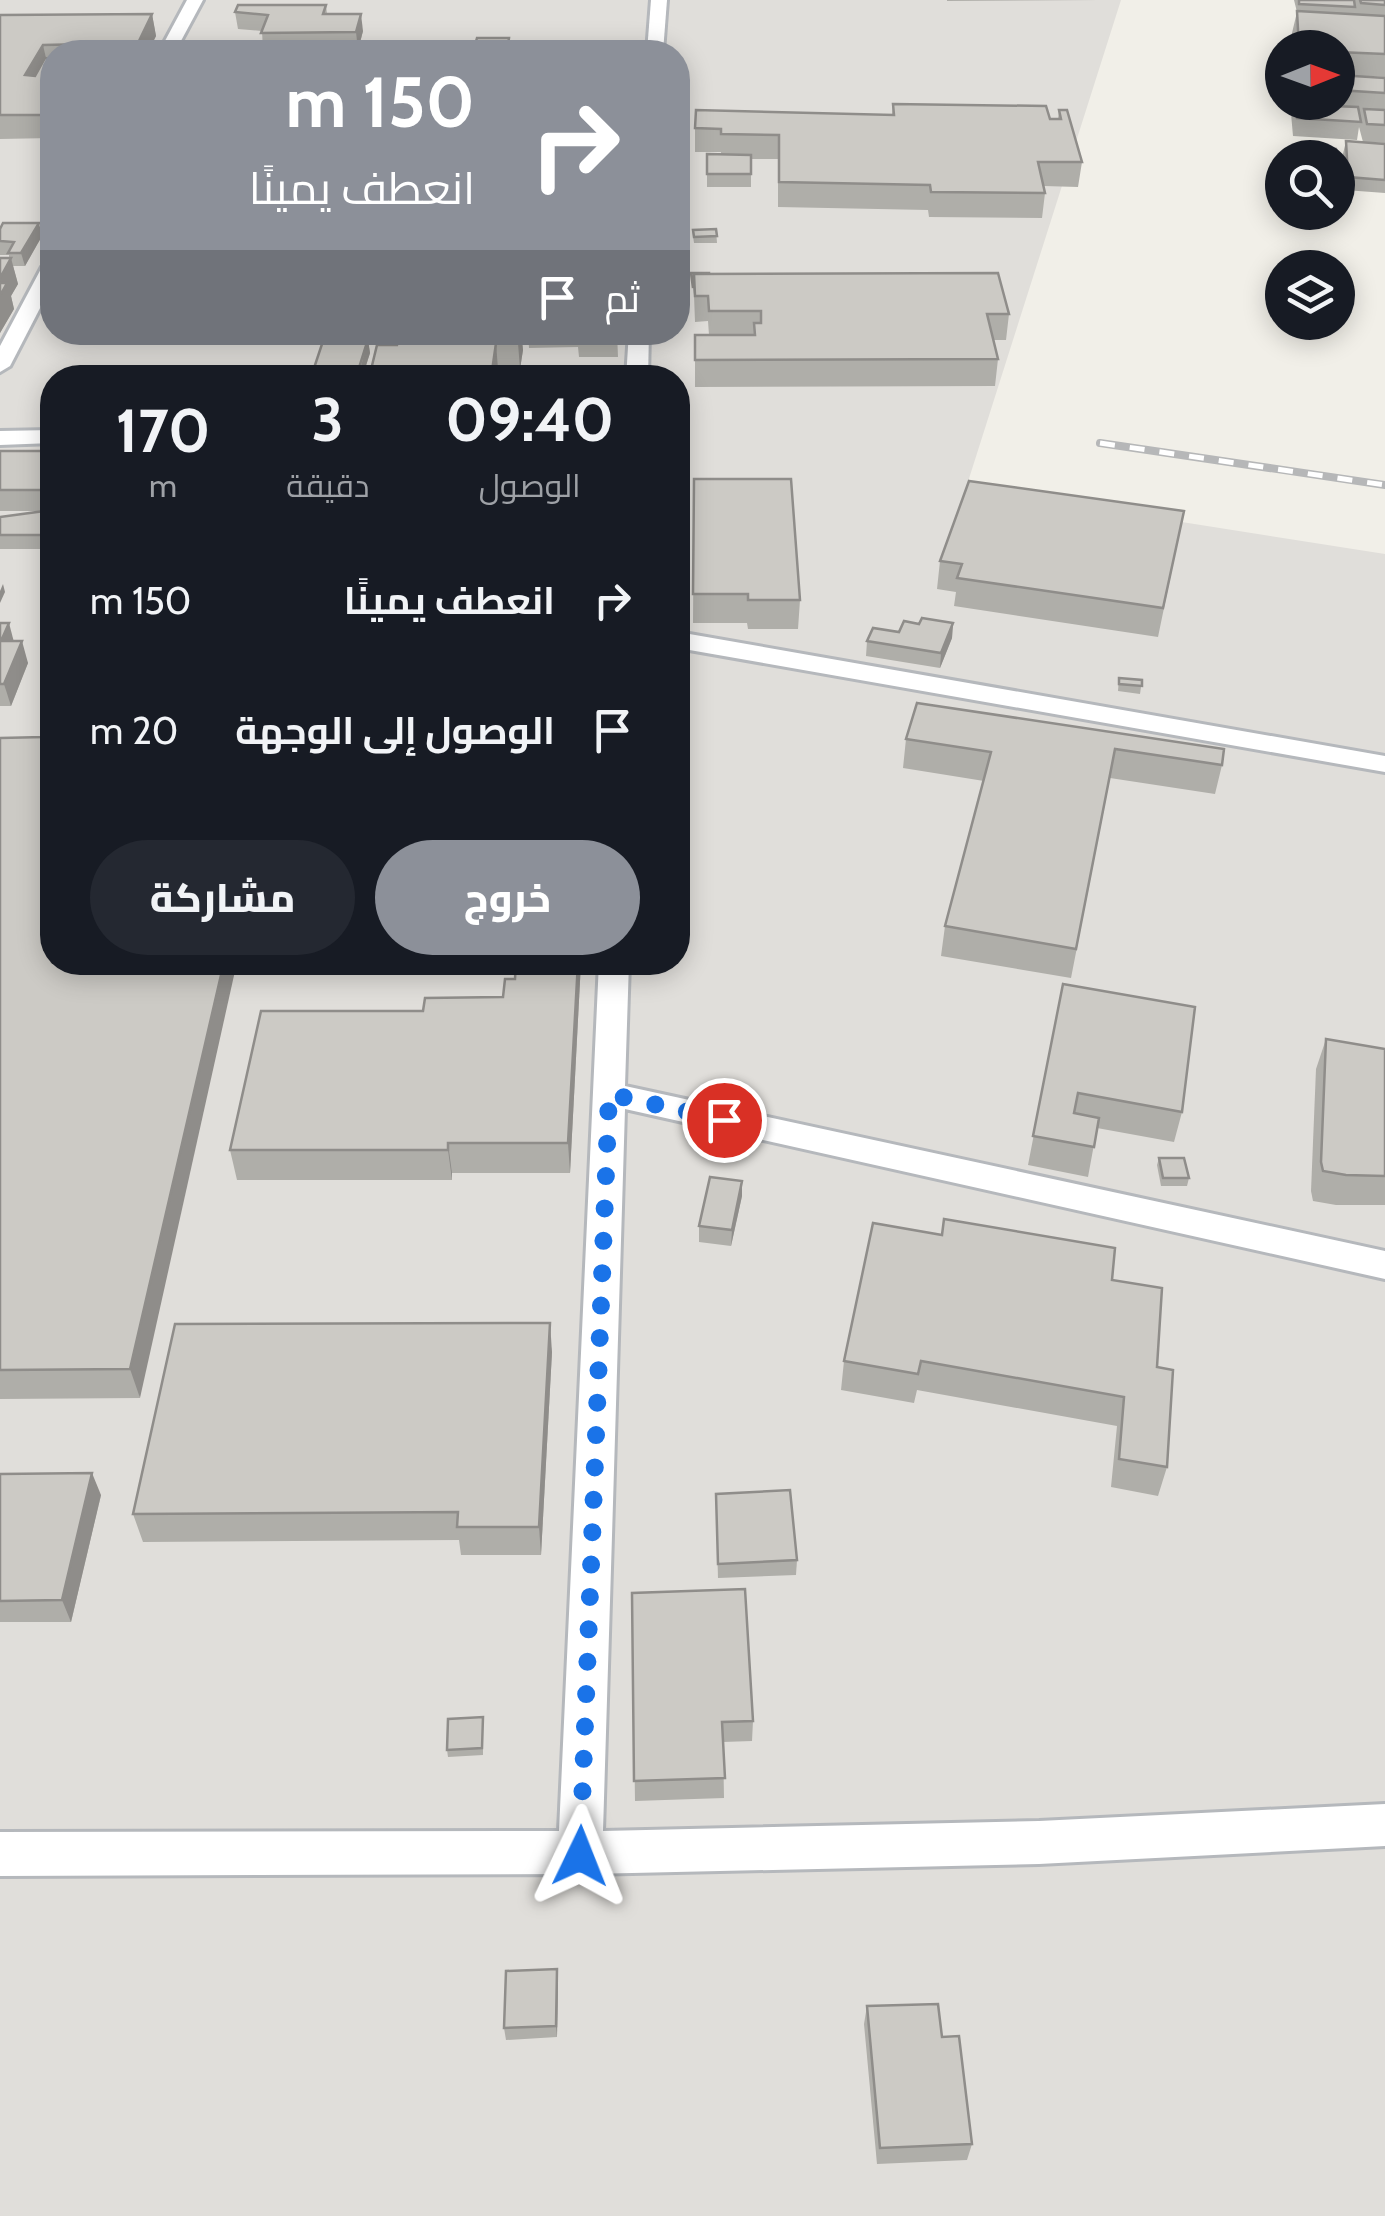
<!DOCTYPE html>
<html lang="ar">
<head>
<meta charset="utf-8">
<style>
  body { margin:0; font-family:Cabin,Cairo,sans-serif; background:#242831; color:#f1f3f6; direction:rtl; height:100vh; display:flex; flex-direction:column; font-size:38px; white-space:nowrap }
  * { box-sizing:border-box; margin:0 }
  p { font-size:32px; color:#9ea1a6 }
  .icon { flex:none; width:55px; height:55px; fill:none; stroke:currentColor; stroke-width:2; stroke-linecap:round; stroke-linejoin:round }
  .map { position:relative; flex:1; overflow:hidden; direction:ltr }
  .panel { position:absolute; left:40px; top:365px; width:650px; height:610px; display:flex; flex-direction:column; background:#171b24; border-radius:40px; box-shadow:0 5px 25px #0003; direction:rtl }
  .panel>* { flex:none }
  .guide { position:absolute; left:40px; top:40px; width:650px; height:305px; border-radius:40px; box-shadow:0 5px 25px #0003; direction:rtl; background:#8c9099; color:#fff; overflow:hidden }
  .needle { width:65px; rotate:89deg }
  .buttons { position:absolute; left:1265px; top:30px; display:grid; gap:20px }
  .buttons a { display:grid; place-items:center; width:90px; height:90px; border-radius:50%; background:#171b24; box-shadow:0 5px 25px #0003; font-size:50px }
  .pin { position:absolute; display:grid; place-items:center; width:85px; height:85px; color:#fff; margin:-42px; border:5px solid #fff; border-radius:50%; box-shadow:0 2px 10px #0007 }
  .me { position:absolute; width:110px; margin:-55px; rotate:2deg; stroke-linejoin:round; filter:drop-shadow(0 0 8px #0008) }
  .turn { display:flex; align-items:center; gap:35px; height:210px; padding:0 50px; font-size:45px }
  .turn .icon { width:130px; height:130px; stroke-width:2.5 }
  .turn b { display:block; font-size:70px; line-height:85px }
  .then { display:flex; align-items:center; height:95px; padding:0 50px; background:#0003; gap:20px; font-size:38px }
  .eta { display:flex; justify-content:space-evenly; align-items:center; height:170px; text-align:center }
  .eta b { font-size:60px; font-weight:800; line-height:70px }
  .action { display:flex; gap:20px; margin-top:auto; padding:20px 50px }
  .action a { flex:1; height:115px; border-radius:60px; background:#8c9099; color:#fff; font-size:40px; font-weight:800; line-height:115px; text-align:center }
  .action a+a { background:#242831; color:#f1f3f6 }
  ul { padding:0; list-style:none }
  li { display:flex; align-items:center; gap:30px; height:130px; padding:0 50px }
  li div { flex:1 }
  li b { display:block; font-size:38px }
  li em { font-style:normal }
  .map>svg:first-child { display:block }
</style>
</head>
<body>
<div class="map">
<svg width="1385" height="2216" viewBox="0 0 1385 2216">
  <rect width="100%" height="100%" fill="#f1efe8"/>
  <path fill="#e0deda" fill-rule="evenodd" d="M0,0H1121L966,488L1385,554V2216H0ZM52,52H678V332H52ZM52,378H678V962H52Z"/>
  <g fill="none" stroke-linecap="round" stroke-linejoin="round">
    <defs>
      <g id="minor">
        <path d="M187,0H203L175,52H159Z"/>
        <path d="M651,0H667L663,52H647Z"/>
        <path d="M52,261V285L10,366L0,372V346L42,267Z"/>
        <path d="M629,332H649L648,378H626Z"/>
        <path d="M52,430V443L0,445V431Z"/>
        <path d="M678,632L1385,756V772L678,648Z"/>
        <path d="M599,962H629L625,1086L1385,1251V1279L625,1109L603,1831L1039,1821L1385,1804V1846L1039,1864L588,1874L580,1878L572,1874L0,1876V1832L559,1831Z"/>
      </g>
    </defs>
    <use href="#minor" stroke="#b5b8bc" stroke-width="6"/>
    <use href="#minor" fill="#fff" fill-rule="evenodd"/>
    <defs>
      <path id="rail" d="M1100,443L1385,485"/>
    </defs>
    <use href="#rail" stroke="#b6b7b8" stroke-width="8"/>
    <use href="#rail" stroke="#fff" stroke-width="5" stroke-dasharray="15" stroke-linecap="butt"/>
  </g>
  <g fill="#afaea9">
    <path d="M947,0H1099L947,1Z"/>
    <path d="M1294,0H1385V77L1338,75V48H1293L1292,33L1297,12Z"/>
    <path d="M326,5L327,14L363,31L358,50H263L262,31L238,29L235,12Z"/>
    <path d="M152,14L156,36L148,52H52V138L0,139V15Z"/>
    <path d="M1338,75L1385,78V143L1363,142L1359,127L1357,140L1293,136L1290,102H1338Z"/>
    <path d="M893,104L1050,119H1058L1059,110L1082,162L1078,187L1044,186L1045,193L1042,218L929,217L928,210L778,207V159H751V187H707V154H721V152H695V128L892,115Z"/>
    <path d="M1346,141L1385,144V193L1345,190L1343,154Z"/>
    <path d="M1299,148L1339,156L1338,162V158H1284L1299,157Z"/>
    <path d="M0,229L42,236L25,266H13L18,284L11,296L14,309L0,333V258H9V255H0Z"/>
    <path d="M716,229L717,243H694L693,236Z"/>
    <path d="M691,273L709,274L1009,314L1006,340H994L998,359L995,386L695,387V335H709L708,321L695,322L694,295Z"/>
    <path d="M70,332H344L343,339H347L346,332H390L388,342H368L370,353L362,378H313L312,374L323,342H72Z"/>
    <path d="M400,332H521L523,350L520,369H498L497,378H369L397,345Z"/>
    <path d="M528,332H617L618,357H579L578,347L529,348Z"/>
    <path d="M0,451H52V557L50,549H0V517L45,511H0Z"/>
    <path d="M694,479L800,600L798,629H748L747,623H693Z"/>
    <path d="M1184,511L1158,637L954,606L956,592L937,589L940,561Z"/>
    <path d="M0,623L28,663L11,706H0Z"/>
    <path d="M953,623L952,638L940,668L866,656L867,641L899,632L919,624Z"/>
    <path d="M1119,678L1142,680L1140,694L1118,691Z"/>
    <path d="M917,703L1222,765L1215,794L1110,778L1071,978L941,956L945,926L984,781L903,768L906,739Z"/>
    <path d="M0,738L140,1398L0,1399Z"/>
    <path d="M581,962L570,1173H452V1180H237L230,1150L503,997L515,979Z"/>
    <path d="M1063,984L1182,1112L1174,1142L1097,1128L1088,1177L1028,1165Z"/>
    <path d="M1326,1039L1385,1049V1205H1336L1313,1201L1311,1191L1316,1069Z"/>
    <path d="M1159,1158L1189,1178L1187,1186H1161L1157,1165Z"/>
    <path d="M742,1181V1196L731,1246L699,1242V1226Z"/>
    <path d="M1112,1280L1157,1367L1167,1467L1158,1496L1111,1487L1117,1426L917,1390L914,1403L841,1390L844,1361Z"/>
    <path d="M552,1352L541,1555H461L459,1540L143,1542L133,1514Z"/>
    <path d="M0,1474L101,1495L71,1622H0Z"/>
    <path d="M716,1508L797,1560L796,1575L718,1578Z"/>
    <path d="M632,1593L753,1721L752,1741L723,1742L724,1798L635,1801Z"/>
    <path d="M483,1717V1755L448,1757L447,1750Z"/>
    <path d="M558,1981L557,2037L506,2040L504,2028Z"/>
    <path d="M867,2006L942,2037L972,2144L967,2160L877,2164L864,2024Z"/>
  </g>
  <g fill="#8f8d8a">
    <path d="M152,14L156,36L148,52H139L138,43Z"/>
    <path d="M361,14L363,31L358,50L356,32Z"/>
    <path d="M43,45L48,67L30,98L25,75Z"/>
    <path d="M39,223L42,236L25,266L21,253Z"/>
    <path d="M11,258L18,284L11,296L14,309L0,333V278Z"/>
    <path d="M520,332H521L523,350L520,369L518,343Z"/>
    <path d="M368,339L370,353L362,378H358Z"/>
    <path d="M496,343L498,369L497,378H491Z"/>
    <path d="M52,541V557L48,542Z"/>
    <path d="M3,584L5,592L0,603V591Z"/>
    <path d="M9,623L15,646L1,641Z"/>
    <path d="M953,623L952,638L940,668L941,653Z"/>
    <path d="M22,641L28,663L11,706L4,684Z"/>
    <path d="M224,962H237L140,1398L130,1369Z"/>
    <path d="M578,962H581L570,1173L568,1143Z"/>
    <path d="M448,1143L452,1173V1180L448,1150Z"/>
    <path d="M742,1181V1196L731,1246L732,1230Z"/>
    <path d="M550,1323L552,1352L541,1555L539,1527Z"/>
    <path d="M92,1473L101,1495L71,1622L62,1600Z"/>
    <path d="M557,1969L558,1981L557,2037L556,2026Z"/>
  </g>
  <g fill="#cccac5" stroke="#8f8d8a" stroke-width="2.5">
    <path d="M1299,0H1354L1355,7L1299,4Z"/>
    <path d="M1360,0H1385V5L1361,3Z"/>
    <path d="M238,5H326L323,14H361L356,32L261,33L268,15L235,12Z"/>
    <path d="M1297,11L1385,16V54L1338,52V48H1299Z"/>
    <path d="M152,14L138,43L43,45L25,75L35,76L45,58L52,59V115H0V15Z"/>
    <path d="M477,38H509L507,52H473Z"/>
    <path d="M591,48H637V52H590Z"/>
    <path d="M1338,75L1385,78V93L1338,90Z"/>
    <path d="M1295,102H1333V106L1358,107L1361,122L1297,118Z"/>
    <path d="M893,104L1046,106L1050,119H1061L1059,110H1067L1082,162H1038L1045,193L931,192L930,185L779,182V135L721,134V129L695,128L696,110L894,115Z"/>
    <path d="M1364,109L1385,110V125L1367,124Z"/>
    <path d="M1346,141L1385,144V180L1348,177Z"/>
    <path d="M1299,148L1336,149L1339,156L1302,155Z"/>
    <path d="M707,154L751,155V174H707Z"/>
    <path d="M3,223H39L21,253H8L14,242L0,241V229Z"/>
    <path d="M716,229L717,236L694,237L693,230Z"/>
    <path d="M0,258H11L0,278Z"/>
    <path d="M691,273H709V274H694L693,288Z"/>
    <path d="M998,273L1009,314H987L998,359L695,360V335H755L754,323H761V311H709L708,296H695L694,274Z"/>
    <path d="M0,283H7L0,296Z"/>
    <path d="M400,332H520L518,343H496L491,378H369L377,345H397Z"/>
    <path d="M578,332H617V336L578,337Z"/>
    <path d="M324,338L368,339L357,374H312Z"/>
    <rect x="0" y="451" width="52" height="39"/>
    <path d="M694,479H791L800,600H748V594H693Z"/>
    <path d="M969,481L1184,511L1163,608L957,578L962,564L940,561Z"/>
    <path d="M52,510V541L48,542V535H0V517Z"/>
    <path d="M922,618L953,623L941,653L867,641L873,628L899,632L904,621L919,624Z"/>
    <path d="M0,623H9L1,641H22L4,684H0Z"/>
    <path d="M1119,678L1142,680V686L1119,684Z"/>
    <path d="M917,703L1224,749L1222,765L1115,749L1076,949L945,926L991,752L906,739Z"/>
    <path d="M52,713V962H224L130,1369L0,1370V738L44,737Z"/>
    <path d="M516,962H578L568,1143H448V1150H230L261,1011H423L425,998L503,997L505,979H515Z"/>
    <path d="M1063,984L1195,1007L1182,1112L1078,1093L1074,1113L1099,1118L1094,1147L1033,1136Z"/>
    <path d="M1326,1039L1385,1049V1176L1346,1175L1323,1171L1321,1162Z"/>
    <path d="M1159,1158H1184L1189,1178H1163Z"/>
    <path d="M710,1177L742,1181L732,1230L699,1226Z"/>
    <path d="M944,1219L1115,1248L1112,1280L1162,1288L1157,1367L1173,1370L1167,1467L1119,1459L1124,1397L921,1361L918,1374L844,1361L873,1223L942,1235Z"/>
    <path d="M550,1323L539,1527H457L458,1512L133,1514L175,1324Z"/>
    <path d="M92,1473L62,1600L0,1601V1474Z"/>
    <path d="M790,1490L797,1560L718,1564L716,1494Z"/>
    <path d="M745,1589L753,1721L722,1722L725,1778L634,1781L632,1593Z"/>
    <path d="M483,1717L482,1748L447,1750L448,1719Z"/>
    <path d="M557,1969L556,2026L504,2028L506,1971Z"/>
    <path d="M938,2004L942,2037L959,2036L972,2144L880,2148L867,2006Z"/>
  </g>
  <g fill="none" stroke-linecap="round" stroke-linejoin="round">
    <path stroke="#1a73e8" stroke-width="18" stroke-dasharray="0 32.4" d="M580,1856L609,1094L724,1120"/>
  </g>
</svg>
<div class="buttons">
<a><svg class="needle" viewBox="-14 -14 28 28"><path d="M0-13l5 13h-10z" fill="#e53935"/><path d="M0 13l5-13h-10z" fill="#9ea1a6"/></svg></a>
<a><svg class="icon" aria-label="search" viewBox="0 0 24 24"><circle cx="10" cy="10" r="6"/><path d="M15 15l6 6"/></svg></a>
<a><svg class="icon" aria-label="layers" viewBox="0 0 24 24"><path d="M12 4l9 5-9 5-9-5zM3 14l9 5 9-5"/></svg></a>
</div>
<div class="pin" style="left:724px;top:1120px;background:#d93025"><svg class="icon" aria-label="arrive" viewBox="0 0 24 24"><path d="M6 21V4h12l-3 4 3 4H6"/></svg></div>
<svg class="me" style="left:580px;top:1856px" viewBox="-20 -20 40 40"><path d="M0-17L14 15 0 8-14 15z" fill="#1a73e8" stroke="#fff" stroke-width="4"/></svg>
<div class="guide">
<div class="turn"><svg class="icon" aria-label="right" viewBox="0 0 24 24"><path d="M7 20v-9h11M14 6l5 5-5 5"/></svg><div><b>150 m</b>انعطف يمينًا</div></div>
<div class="then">ثم<svg class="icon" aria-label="arrive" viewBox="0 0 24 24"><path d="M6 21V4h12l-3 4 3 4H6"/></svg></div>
</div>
<section class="panel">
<div class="eta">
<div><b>09:40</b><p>الوصول</p></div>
<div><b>3</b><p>دقيقة</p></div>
<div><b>170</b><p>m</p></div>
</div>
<ul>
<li><svg class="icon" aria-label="right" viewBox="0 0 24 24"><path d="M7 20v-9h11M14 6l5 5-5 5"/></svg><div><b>انعطف يمينًا</b></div><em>150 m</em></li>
<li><svg class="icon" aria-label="arrive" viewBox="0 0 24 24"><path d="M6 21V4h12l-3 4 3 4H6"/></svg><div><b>الوصول إلى الوجهة</b></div><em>20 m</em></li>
</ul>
<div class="action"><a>خروج</a><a>مشاركة</a></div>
</section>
</div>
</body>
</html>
